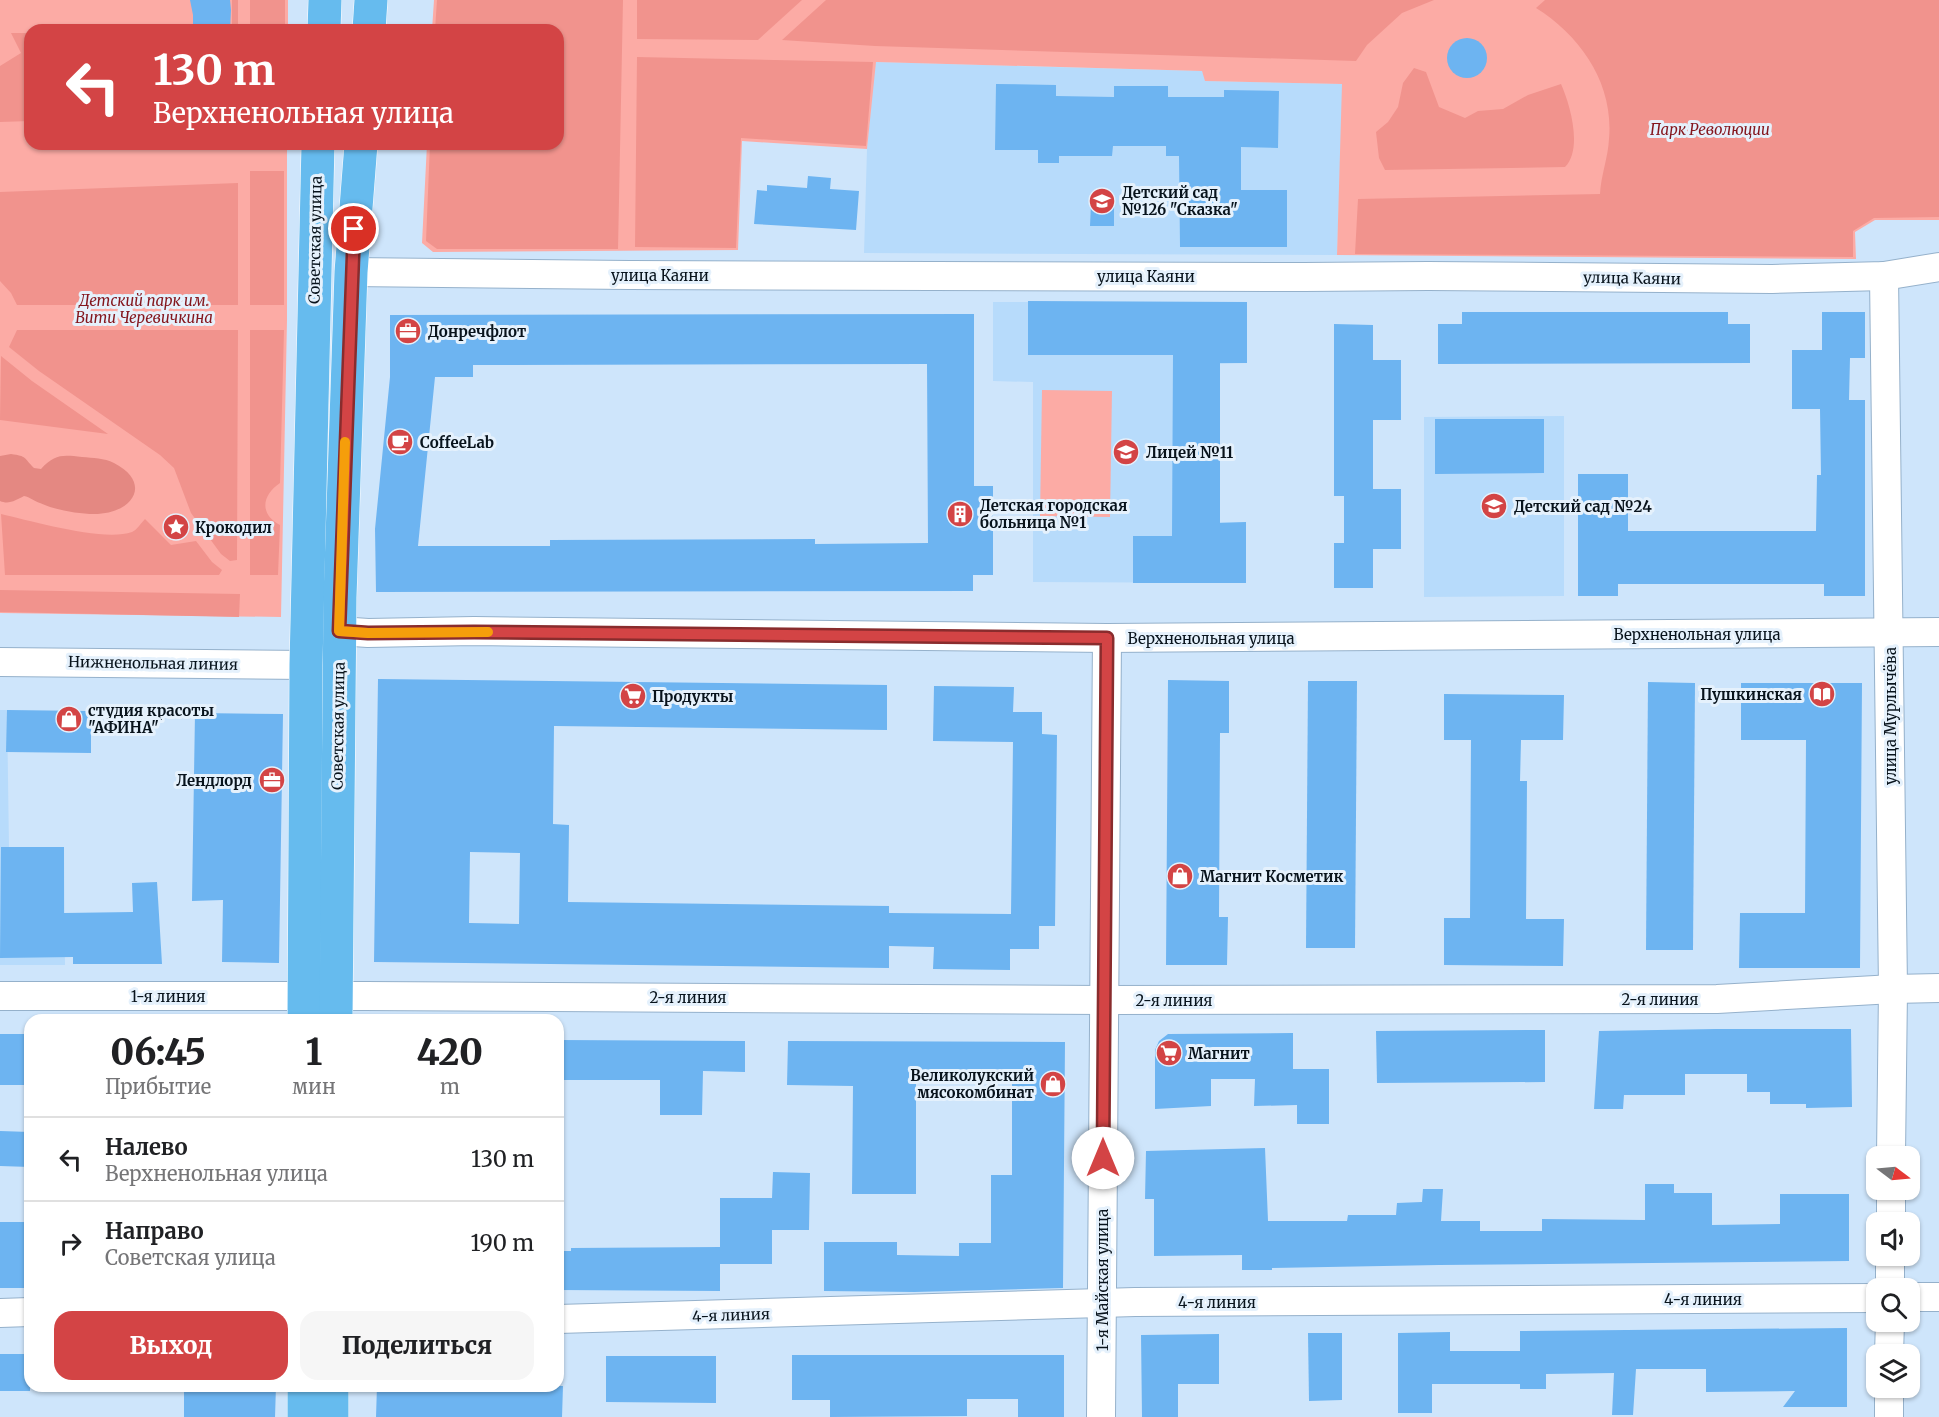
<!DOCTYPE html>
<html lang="ru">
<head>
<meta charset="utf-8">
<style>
  body { margin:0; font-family:Merriweather,serif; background:#f6f6f6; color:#202124; height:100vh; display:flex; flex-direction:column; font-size:22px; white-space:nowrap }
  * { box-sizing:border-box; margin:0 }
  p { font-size:20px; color:#757577 }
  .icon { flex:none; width:33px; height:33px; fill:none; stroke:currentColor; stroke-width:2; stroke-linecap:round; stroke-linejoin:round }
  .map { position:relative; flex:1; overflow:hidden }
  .side { position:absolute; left:24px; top:1014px; width:540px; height:378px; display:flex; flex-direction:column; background:#fff; border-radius:18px; box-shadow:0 2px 4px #0004 }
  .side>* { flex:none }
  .hud { position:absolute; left:24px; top:24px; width:540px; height:126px; border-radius:18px; box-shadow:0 2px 4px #0004; background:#d34445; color:#fff; overflow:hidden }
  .needle { width:39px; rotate:106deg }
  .tools { position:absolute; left:1866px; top:1146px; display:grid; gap:12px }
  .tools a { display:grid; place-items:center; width:54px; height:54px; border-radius:12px; background:#fff; box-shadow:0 2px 4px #0004; font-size:30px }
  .pin { position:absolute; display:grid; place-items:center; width:51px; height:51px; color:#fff; margin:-26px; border:3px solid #fff; border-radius:50%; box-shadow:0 2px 6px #0007 }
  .me { position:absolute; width:66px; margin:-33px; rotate:0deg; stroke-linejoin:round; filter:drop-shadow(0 0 4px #0008) }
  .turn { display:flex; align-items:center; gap:21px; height:126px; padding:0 30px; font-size:27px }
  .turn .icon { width:78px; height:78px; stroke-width:2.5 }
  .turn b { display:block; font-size:42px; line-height:51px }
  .eta { display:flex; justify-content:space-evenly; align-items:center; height:102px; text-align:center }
  .eta b { font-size:36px; font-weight:800; line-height:42px }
  .button { display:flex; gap:12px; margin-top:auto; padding:12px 30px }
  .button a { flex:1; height:69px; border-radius:18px; background:#d34445; color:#fff; font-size:24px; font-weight:800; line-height:69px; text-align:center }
  .button a+a { background:#f6f6f6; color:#202124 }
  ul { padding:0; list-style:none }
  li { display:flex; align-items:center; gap:18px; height:84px; padding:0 30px; border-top:2px solid #e0e0e0 }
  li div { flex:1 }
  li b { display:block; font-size:22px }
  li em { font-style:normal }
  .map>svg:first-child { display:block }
</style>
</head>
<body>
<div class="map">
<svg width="1939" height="1417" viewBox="0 0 1939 1417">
  <rect width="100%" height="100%" fill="#cee5fb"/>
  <g fill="#b7dbfb">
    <path d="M875,62L1202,71L1206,81L1343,84L1337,255L864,253L867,149Z"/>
    <path d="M993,302H1247V363L1220,364V522H1246V583L1033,582V382L993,381Z"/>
    <path d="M1564,416V596L1424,597V417Z"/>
    <path d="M0,710H7L9,847H64L65,965H0Z"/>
  </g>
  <g fill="#fcaba5">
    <path d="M0,0H288V30H30V144H287V320L281,617L0,613Z"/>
    <path d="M434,0H1939V220H1875L1855,232L1856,259L1337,255L1342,84L1205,81L1202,71L876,62L867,149L742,141L738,250L433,252L422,243L427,144H558V30H432Z"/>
    <path d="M1042,390L1112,391L1110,517L1040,516Z"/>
  </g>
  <g fill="#f1938d">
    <path d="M232,0H238V25L232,24Z"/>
    <rect x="250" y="0" width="35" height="30"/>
    <path d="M437,0H623L618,249H437L426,241L430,144H558V30H435Z"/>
    <path d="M637,0H802L758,40L637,39Z"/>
    <path d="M826,0H1434L1402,13L1367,45L1356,61L875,46L782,40Z"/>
    <path d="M1545,0H1939V217L1874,218L1853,231V257L1355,254L1358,199L1600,194C1601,175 1608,158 1609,139C1614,84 1581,36 1536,8Z"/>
    <path d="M11,33H30V121L0,122V66L21,53Z"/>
    <path d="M637,57L873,62L866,146L741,138L736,248L635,247Z"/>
    <path d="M1414,68L1426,72L1439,107L1465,118L1478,111L1503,109L1528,95L1561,84C1570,104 1583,149 1565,167L1385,170L1379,158L1376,132L1388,122L1398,107L1403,83Z"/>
    <rect x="250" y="171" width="34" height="134"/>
    <path d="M238,183V305H17L11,293L0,281V192Z"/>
    <path d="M17,330H238L237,560L230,561L221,554L191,513L174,468L160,455L39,371L9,347Z"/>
    <path d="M250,330H284L280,483C262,495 259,514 280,525L278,575H250Z"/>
    <path d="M1,356L32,381L108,434L0,420Z"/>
    <path d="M1,514C32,521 103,542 132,532C137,530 141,523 145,519L171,545L196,541L212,562L222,570L219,575H5Z"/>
    <path d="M0,590L240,594L239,617L0,612Z"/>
  </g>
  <path fill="#e48882" d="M11,454C27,456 24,458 34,468L41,469C55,454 62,455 82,457C93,458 104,458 114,463C153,483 133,514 94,514C78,514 55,510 40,503C34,501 30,497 24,496C16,500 9,505 0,501V456Z"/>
  <g fill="#6db4f1" fill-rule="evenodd">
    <path d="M190,0H230L231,10L230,30H193V15Z"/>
    <circle cx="1467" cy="58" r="20"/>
    <path d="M996,84L1056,85V96L1114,97V86H1168V97H1224V90L1279,91L1278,148L1241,147V190H1287V247H1180L1179,156H1166V146H1113L1112,156H1059V163H1038V150H995Z"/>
    <path d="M808,176L831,178L830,189L859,191L856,230L754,224L757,190L767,191V185L807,188Z"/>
    <path d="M1091,204L1114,205V226H1090Z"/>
    <path d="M1028,301L1247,302V363H1220V523L1246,522V583H1133V536H1172L1173,355H1028Z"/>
    <path d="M1462,312H1728V324H1750V363L1438,364V324H1462Z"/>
    <path d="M1822,312H1865V358H1850L1849,400H1865V596H1824V584H1618V596H1578V474H1628V531H1816L1817,475H1821L1820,409H1792V350H1822Z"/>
    <path d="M974,314V486H993V575H973V591L376,592L375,529L390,377V315ZM927,364L928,543L815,544V539L550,540V546H418L435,377H473V365Z"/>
    <path d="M1334,324L1373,325V360H1401V420H1373V489H1401V549H1373V588H1334V543H1344V496H1334Z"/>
    <path d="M1435,419H1544V473L1435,474Z"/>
    <path d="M378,679L887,685V730L554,726L553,824L569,825L568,902L889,906V913L1011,914L1013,742L933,741L934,686L1014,687L1013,712H1042V734L1057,735L1055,926H1039V949H1010V970L933,969L934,947L889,946V968L374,962ZM470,852L520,853L519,924L469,923Z"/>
    <path d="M1168,680L1229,681V733H1220L1219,917H1228L1227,965H1166Z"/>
    <path d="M1308,681H1357L1355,948H1306Z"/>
    <path d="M1648,682L1695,683L1693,950H1646Z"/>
    <path d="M1741,683H1862L1860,968H1739L1740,913H1805L1806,740H1741Z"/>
    <path d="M1444,694L1564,695L1563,740H1521L1520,781H1527L1526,919H1564L1563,966L1444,965V918H1470L1471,740H1444Z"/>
    <path d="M7,710L91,711V753L6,752Z"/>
    <path d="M195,713L283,714L279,963L222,962L223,900L192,901Z"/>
    <path d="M1,847H64V913L133,912L132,883L157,882L162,964H73V957L0,958Z"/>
    <path d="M1716,1029H1851L1852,1107L1806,1108V1104H1770V1092H1747V1074H1685V1095H1624L1623,1109H1594L1599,1031Z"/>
    <path d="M1545,1030V1082L1377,1083L1376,1031Z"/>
    <path d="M1293,1033V1069H1329V1124H1297V1105L1254,1106L1255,1079H1211V1106L1155,1109V1050L1159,1041L1168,1034Z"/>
    <rect x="0" y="1034" width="30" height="51"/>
    <path d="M558,1040L745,1041V1072L703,1071L702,1115H660V1080H558Z"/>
    <path d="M788,1041L1065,1042L1063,1288L914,1292L824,1291V1242H897V1255L959,1256V1243H991V1175H1012V1082L916,1081V1194H852L853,1086L787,1085Z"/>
    <path d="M0,1131L30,1132V1167L0,1166Z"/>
    <path d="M1265,1148L1268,1221H1347L1348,1215H1396L1397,1203L1422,1202L1423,1189H1443L1441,1221H1480V1231H1542V1219L1645,1220V1184H1674V1193H1712V1225L1780,1224V1194H1849V1261L1439,1265L1272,1268V1270H1242V1255L1154,1256V1199H1145L1146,1151Z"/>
    <path d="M773,1172L810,1173L809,1230H772V1264H720V1291L558,1290V1251H571V1248L720,1247V1260V1198H772Z"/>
    <path d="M0,1222H28V1231H30V1288H0Z"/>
    <path d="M1847,1328V1407H1783L1795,1391L1706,1392V1369H1636L1633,1415H1612L1614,1373L1546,1374V1389H1520V1384H1432V1413H1398V1333L1450,1332V1351H1520V1331Z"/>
    <path d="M1308,1333H1342V1400L1309,1401Z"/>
    <path d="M1219,1334V1384H1178V1417H1142L1141,1335Z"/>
    <rect x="0" y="1354" width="30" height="37"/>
    <path d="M792,1355H1064V1417H1018V1399H967V1416L830,1417V1400H792Z"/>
    <path d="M606,1356H716V1403L606,1402Z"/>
    <path d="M184,1386H276L275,1417H184Z"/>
    <path d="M377,1386H563L562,1417H376Z"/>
  </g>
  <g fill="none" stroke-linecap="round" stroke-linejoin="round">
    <defs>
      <g id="minor">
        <path d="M351,272L629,275L1304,277L1428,276L1772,279L1884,276L1939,267"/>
        <path d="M1884,276L1893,989L1891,1156"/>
        <path d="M0,662L306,665L339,631L368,633L474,631L1107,638L1939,632"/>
        <path d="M0,996H364L1103,1000L1717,999L1893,989L1939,988"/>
        <path d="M1891,1222V1190"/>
        <path d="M1890,1288V1256"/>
        <path d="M1910,1297H1939"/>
        <path d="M0,1313L30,1312"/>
        <path d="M558,1319L1135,1302L1876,1298"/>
        <path d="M1889,1354L1890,1322"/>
        <path d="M1101,1417L1107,638"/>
        <path d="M1889,1417V1388"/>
      </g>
      <g id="major">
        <path d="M324,30L325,0"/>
        <path d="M369,30L371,0"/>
        <path d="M304,1020L306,665L318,144"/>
        <path d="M336,1020L340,597L351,272L361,144"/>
        <path d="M304,1386V1417"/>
        <path d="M332,1417V1386"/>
      </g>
    </defs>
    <use href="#minor" stroke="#95b1cb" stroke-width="30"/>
    <use href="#major" stroke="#fff" stroke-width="34"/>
    <use href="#minor" stroke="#fff" stroke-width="28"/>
    <use href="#major" stroke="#6be" stroke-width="33"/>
  </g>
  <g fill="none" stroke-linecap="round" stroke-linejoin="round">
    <defs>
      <path id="route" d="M354,229L339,631L368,633L474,632L1107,638L1103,1158"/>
    </defs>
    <use href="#route" stroke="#892c2d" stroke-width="15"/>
    <use href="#route" stroke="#d34445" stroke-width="10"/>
    <path stroke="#f59e0b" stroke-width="10" d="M345,442L339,631L368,633L488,632"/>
  </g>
  <defs>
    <symbol id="school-disc" viewBox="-11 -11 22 22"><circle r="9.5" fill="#d34445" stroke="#e5f1fc"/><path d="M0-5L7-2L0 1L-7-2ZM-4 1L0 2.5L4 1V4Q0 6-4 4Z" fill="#fff"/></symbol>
    <symbol id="office-disc" viewBox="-11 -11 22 22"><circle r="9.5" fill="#d34445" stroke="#e5f1fc"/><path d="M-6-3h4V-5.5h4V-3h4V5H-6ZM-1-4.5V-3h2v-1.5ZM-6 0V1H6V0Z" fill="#fff"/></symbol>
    <symbol id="cafe-disc" viewBox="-11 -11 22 22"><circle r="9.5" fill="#d34445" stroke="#e5f1fc"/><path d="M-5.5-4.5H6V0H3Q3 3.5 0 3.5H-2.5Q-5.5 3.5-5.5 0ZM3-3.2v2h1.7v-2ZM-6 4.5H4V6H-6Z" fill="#fff"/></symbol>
    <symbol id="building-disc" viewBox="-11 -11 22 22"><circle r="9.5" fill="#d34445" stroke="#e5f1fc"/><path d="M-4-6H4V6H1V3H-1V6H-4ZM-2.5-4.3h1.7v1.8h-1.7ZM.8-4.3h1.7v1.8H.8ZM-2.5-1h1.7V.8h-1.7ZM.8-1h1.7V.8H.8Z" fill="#fff"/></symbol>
    <symbol id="sight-disc" viewBox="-11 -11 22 22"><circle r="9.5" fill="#d34445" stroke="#e5f1fc"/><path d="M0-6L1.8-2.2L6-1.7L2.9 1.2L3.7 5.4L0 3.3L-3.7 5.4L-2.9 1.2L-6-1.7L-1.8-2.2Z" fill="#fff"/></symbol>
    <symbol id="library-disc" viewBox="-11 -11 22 22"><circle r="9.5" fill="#d34445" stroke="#e5f1fc"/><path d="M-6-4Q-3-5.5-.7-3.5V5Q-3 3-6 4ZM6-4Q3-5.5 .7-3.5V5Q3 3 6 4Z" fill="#fff"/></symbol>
    <symbol id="supermarket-disc" viewBox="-11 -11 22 22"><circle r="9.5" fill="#d34445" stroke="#e5f1fc"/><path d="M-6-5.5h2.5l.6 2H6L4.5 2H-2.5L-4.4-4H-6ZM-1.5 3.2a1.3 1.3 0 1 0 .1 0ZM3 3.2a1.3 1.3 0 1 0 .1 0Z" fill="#fff"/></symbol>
    <symbol id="shop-disc" viewBox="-11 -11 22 22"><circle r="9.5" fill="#d34445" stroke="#e5f1fc"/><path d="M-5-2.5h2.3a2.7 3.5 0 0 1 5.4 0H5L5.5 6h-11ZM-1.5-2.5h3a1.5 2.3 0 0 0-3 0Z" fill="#fff"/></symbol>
  </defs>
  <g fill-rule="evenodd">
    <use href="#school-disc" x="1087" y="186" width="30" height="30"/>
    <use href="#office-disc" x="393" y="316" width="30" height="30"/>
    <use href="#cafe-disc" x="385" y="427" width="30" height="30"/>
    <use href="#school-disc" x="1111" y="437" width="30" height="30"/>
    <use href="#school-disc" x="1479" y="491" width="30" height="30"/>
    <use href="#building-disc" x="945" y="499" width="30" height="30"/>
    <use href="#sight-disc" x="161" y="512" width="30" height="30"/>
    <use href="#library-disc" x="1807" y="679" width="30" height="30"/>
    <use href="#supermarket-disc" x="618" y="681" width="30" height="30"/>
    <use href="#shop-disc" x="54" y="704" width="30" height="30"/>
    <use href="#office-disc" x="257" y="765" width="30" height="30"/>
    <use href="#shop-disc" x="1165" y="861" width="30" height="30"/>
    <use href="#supermarket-disc" x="1154" y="1038" width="30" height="30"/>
    <use href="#shop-disc" x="1038" y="1069" width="30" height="30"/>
  </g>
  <g text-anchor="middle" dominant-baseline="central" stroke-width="6" stroke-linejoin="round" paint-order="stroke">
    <g font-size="15" font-style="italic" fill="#84161d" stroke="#e5f1fc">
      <text x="1710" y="129">Парк Революции</text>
      <text x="144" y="300">Детский парк им.<tspan x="144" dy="17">Вити Черевичкина</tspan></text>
    </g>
    <g font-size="15" font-weight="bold" fill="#08131c" stroke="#e5f1fc" text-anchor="start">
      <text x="1122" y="192">Детский сад<tspan x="1122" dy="17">№126 "Сказка"</tspan></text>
      <text x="428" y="331">Донречфлот</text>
      <text x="420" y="442">CoffeeLab</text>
      <text x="1146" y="452">Лицей №11</text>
      <text x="980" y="505">Детская городская<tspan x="980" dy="17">больница №1</tspan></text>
      <text x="1514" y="506">Детский сад №24</text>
      <text x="195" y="527">Крокодил</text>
      <text x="1802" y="694" text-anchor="end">Пушкинская</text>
      <text x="652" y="696">Продукты</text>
      <text x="88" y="710">студия красоты<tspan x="88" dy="17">"АФИНА"</tspan></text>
      <text x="252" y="780" text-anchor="end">Лендлорд</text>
      <text x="1200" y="876">Магнит Косметик</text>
      <text x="1188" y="1053">Магнит</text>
      <text x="1034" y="1075" text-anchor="end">Великолукский<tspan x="1034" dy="17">мясокомбинат</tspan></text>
    </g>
    <g font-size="15" fill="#08131c" stroke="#e5f1fc">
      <text transform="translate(315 240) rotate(-89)">Советская улица</text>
      <text x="660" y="275">улица Каяни</text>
      <text x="1146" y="276">улица Каяни</text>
      <text transform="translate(1632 278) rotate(1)">улица Каяни</text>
      <text x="1697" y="634">Верхненольная улица</text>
      <text x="1211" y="638">Верхненольная улица</text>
      <text transform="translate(153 663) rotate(1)">Нижненольная линия</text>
      <text transform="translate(1890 716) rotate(-90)">улица Мурлычёва</text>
      <text transform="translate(338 726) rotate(-89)">Советская улица</text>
      <text x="168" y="996">1-я линия</text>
      <text x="688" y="997">2-я линия</text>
      <text x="1660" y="999">2-я линия</text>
      <text x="1174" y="1000">2-я линия</text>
      <text transform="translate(1102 1280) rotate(-90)">1-я Майская улица</text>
      <text x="1703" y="1299">4-я линия</text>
      <text x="1217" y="1302">4-я линия</text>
      <text transform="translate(731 1315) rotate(-2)">4-я линия</text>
    </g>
  </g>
</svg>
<div class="tools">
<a><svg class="needle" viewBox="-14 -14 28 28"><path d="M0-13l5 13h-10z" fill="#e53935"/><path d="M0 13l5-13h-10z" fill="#757577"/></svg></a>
<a><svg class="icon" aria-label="sound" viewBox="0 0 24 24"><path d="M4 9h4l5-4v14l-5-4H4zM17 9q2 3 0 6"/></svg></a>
<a><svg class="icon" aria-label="search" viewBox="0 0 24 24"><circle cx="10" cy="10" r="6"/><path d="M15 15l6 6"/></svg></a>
<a><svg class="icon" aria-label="layers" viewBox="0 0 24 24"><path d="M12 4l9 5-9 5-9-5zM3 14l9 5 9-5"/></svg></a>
</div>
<div class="pin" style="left:354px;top:229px;background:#d93025"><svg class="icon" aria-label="arrive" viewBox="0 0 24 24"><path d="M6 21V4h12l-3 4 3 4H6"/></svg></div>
<svg class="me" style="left:1103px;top:1158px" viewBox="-20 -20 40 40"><circle r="19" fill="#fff"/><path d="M0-13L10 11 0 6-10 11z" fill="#d34445"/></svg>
<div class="hud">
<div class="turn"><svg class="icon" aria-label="left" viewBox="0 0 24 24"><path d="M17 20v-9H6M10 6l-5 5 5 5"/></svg><div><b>130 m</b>Верхненольная улица</div></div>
</div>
<section class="side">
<div class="eta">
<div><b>06:45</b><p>Прибытие</p></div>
<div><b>1</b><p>мин</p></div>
<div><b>420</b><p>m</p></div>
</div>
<ul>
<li><svg class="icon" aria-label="left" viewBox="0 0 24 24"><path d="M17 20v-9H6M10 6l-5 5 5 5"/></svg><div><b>Налево</b><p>Верхненольная улица</p></div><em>130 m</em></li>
<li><svg class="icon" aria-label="right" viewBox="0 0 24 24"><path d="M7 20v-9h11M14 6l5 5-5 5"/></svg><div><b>Направо</b><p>Советская улица</p></div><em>190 m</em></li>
</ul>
<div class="button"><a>Выход</a><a>Поделиться</a></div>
</section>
</div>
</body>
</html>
